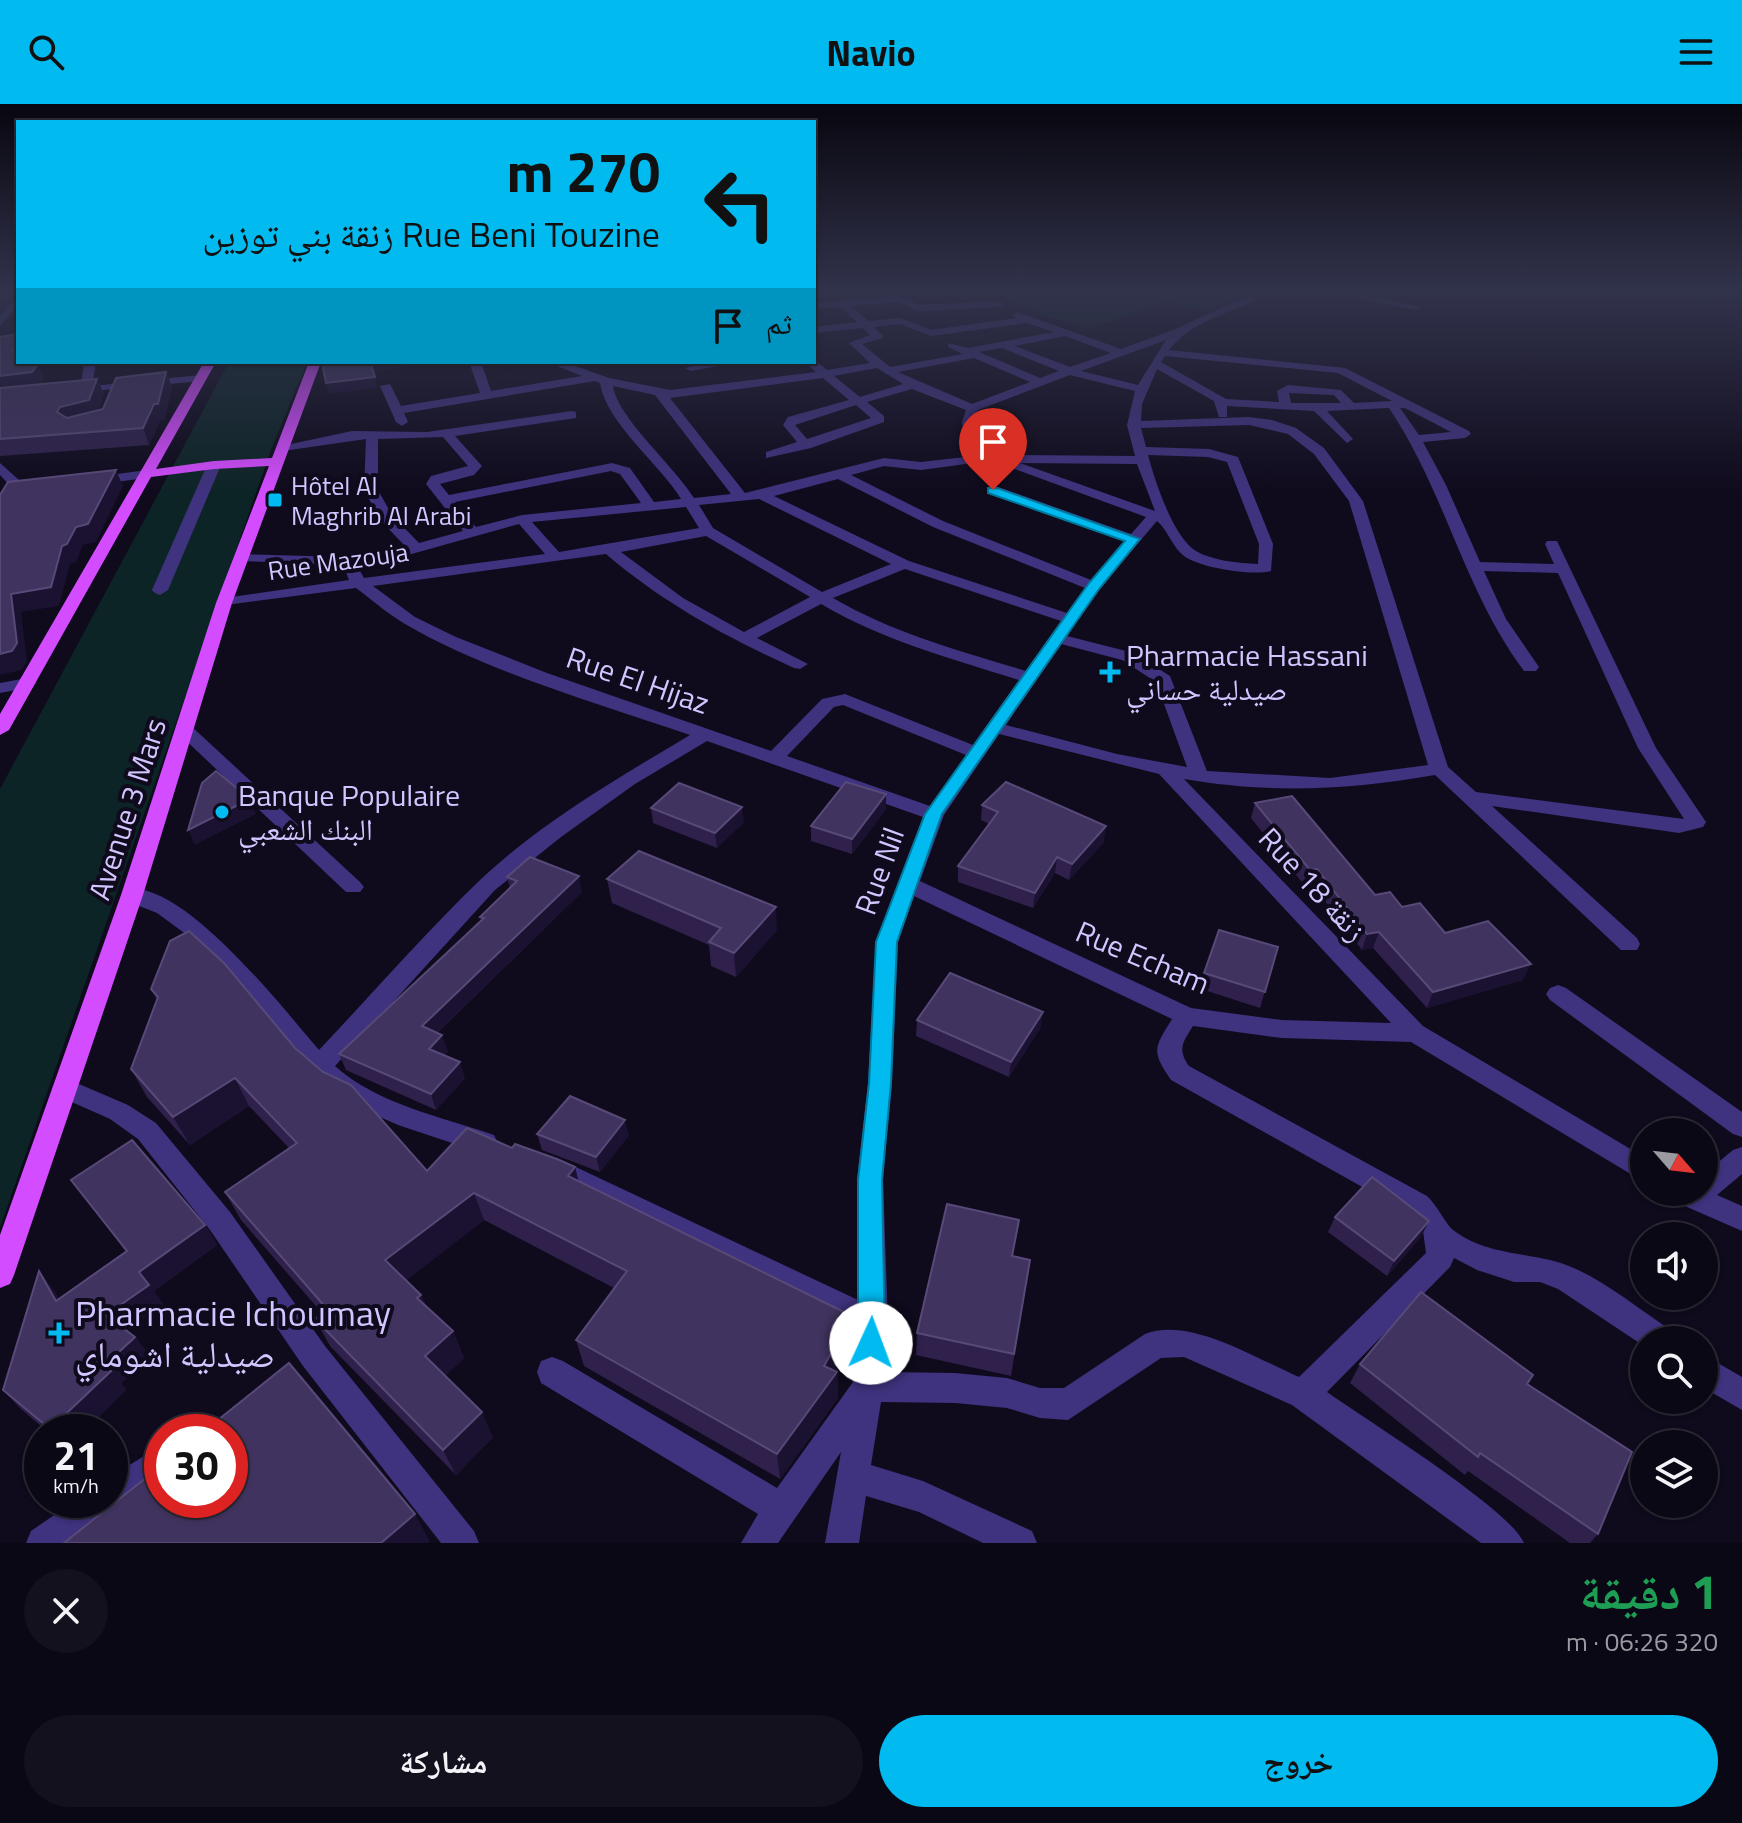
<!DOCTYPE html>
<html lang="ar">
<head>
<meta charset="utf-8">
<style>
  body { margin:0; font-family:"Titillium Web","Noto Naskh Arabic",sans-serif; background:#14111e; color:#f1f3f6; direction:rtl; height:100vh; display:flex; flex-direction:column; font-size:30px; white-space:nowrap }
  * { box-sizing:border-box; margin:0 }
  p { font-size:26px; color:#9a9aa0 }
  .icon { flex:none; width:44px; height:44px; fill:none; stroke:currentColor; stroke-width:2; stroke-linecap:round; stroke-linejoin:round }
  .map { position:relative; height:1439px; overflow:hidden; direction:ltr }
  .panel { display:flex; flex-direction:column; background:#0b0815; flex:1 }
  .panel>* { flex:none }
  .guide { position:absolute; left:16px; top:16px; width:800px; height:244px; border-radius:0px; box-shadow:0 2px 6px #0004,0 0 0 2px #2b2934; direction:rtl; background:#00baf0; color:#111; overflow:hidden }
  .needle { width:52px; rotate:118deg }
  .controls { position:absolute; left:1630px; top:1014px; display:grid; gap:16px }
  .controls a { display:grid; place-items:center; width:88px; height:88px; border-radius:50%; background:#0b0815; box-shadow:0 2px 6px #0004,0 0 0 2px #2b2934; font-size:40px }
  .speed { position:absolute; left:24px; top:1310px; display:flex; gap:16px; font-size:40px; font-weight:700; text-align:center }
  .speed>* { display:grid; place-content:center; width:104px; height:104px; border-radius:50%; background:#0b0815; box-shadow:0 2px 6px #0004,0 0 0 2px #2b2934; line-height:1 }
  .speed small { font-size:20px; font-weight:400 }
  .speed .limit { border:12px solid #d22; background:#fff; color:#111 }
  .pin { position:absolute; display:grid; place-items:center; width:68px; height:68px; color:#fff; margin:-82px -34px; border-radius:50% 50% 50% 0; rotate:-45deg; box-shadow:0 0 8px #0007 }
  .pin .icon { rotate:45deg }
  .me { position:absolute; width:88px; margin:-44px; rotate:2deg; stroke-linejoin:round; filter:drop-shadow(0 0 6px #0008) }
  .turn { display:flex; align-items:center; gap:28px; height:168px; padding:0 24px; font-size:36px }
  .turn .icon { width:104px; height:104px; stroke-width:2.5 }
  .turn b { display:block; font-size:56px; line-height:68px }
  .then { display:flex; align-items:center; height:76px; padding:0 24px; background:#0003; gap:16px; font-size:30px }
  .round { display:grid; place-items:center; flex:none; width:84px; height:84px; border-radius:42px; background:#14111e }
  .headline { display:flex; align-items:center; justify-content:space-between; height:136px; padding:0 24px }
  h1 { font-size:48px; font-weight:700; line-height:60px; color:#1e9e55 }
  .action { display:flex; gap:16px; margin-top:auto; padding:16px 24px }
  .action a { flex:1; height:92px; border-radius:48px; background:#00baf0; color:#111; font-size:32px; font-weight:700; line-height:92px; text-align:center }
  .action a+a { background:#14111e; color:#f1f3f6 }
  header { display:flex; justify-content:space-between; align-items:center; height:104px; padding:0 24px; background:#00baf0; color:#111; font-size:36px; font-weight:700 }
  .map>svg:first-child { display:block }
</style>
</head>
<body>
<header><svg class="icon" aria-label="menu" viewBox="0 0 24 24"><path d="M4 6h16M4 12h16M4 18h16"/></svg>Navio<svg class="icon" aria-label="search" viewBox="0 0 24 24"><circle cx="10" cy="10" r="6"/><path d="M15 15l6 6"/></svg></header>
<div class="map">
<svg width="1742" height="1439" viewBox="0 0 1742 1439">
  <rect width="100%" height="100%" fill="#0f0a1c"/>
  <g fill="#0d2426">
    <path d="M1002,187H1245L1208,208L1170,197L1088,225L1020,203Z"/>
    <path d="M229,258H307L271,346L0,1124V685Z"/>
  </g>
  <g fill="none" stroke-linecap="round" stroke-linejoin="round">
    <path stroke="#06123a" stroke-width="5" d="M1637,187L1699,194L1742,192"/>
    <g fill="#3f327e" fill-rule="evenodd">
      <path d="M1257,187H1270C1238,210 1195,212 1169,246L1345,264L1469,327L1471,330L1465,334L1423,338L1446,381L1480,458L1554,460L1545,440L1547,437H1557L1656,644L1706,718L1703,723L1679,729L1492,702L1637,834L1640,840L1637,846H1621L1435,671C1348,686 1272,690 1184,675L1423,922L1644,1053V1078L1411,938L1282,934L1193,922C1183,938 1177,945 1189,962L1427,1092C1437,1101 1445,1119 1453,1126C1492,1155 1535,1146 1576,1165C1609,1180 1640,1206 1671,1226L1675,1236H1644V1242L1558,1185L1540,1178H1514L1477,1166L1454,1154L1450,1163L1327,1288C1365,1315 1510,1405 1524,1439H1481L1292,1301L1184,1253L1161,1254L1068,1316L1040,1314L1007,1304L955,1299L881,1298L871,1361L923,1377L1032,1427L1037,1439H983L919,1408L866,1392L859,1439H825L841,1348L778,1439H741L758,1410L541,1279L537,1268L541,1257L552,1253L563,1257L777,1384L853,1278L858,1225L543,1072L539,1064L543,1056L552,1053L561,1056L858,1196L857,1076L868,979L876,838L923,713L707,637L635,680L561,733L495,786L335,962C379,1001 440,1012 494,1031L498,1039L494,1047L485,1050L398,1021L337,994L310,970L218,860L187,831L157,809L124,796L121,791L124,786C179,770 286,908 319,946C372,890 423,831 479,777C540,719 618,674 690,631C600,600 487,568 405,520C388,510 372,496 356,484L218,502V496L224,494L349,476L343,461L240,457L235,456V450L348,453L377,451L406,443L381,417L364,386L366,335L283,347L277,343L352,327L427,328L572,307L576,308V314L455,332L482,362L474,371L440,380L449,391L612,359L630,364L654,398L681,395C660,360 606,319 600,279L595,277L404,309L408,318L402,322L396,318L380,282L390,280L401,302L480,289L469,258H481L491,287L582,272L547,258H564L609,274L670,286L816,268L804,258L814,256L827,266L870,259L849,239L870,231L863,224L814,229V223L857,218L840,203L814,205V199L890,192L905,193L919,201L1000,197L1005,200L1000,203L917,207L899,198L851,202L868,217L900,214L931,226L1016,214L1012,211L1017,208L1121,245L1176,225ZM1027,219L1054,228L968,244L948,239V243L963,250L890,263L862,240L882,234L883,232L874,223L900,220L931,232ZM1065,232L1111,249L1070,263L1015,242ZM1166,236L1138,281L1081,267ZM1002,244L1059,267L1040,274L979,248ZM1165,252L1338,269L1392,297L1354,299L1341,286L1288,281L1277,287L1279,298L1226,295L1161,258ZM974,254L1030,278L972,300L898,268ZM877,264L903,280L860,293L834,272ZM1157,265L1214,297L1219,313H1227V302L1314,307L1347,339L1353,335L1327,307L1389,304C1445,387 1464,487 1524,567H1536L1539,563L1506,515L1484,467L1558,469L1638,644L1684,715L1476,688L1448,663L1363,397L1324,344L1296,324L1272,316L1249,313L1141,317L1142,300ZM1070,271L1135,287L1127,321L1135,352L1003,351L977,334L974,322L978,306ZM823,274L849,296L788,313L783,321L797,338L766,348V354L811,344L884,318V312L867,298L912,285L966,306L962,318L963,331L983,351L921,358L884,354L745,389L670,294ZM613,282L655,291L731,390L694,394C675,363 617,313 613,282ZM1289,289L1334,291L1341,299H1291ZM856,301L871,314L807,335L795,321ZM1400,304H1405L1451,328L1419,331ZM1249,321L1288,330L1314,350L1349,397L1428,661L1330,674L1207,667L1170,572L1134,549L1067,532L1099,485L1157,417C1168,426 1172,443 1184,452C1200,464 1252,472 1271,467L1273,440L1238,353L1209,345L1146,343L1141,324ZM443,333L468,362L431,372L426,380L463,427L419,439L392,411L378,386V335ZM1148,351L1208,353L1227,358L1259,440L1258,460C1239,459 1213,457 1196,447C1173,433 1155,377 1148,351ZM973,359H998L1146,413L1131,430L998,383H988V389L1125,437L1091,476L943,417L851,371L884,362L921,366ZM1020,359L1137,360L1155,407ZM611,367L620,370L641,399L522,411L476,423L455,398ZM838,375L933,423L1085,484L1067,509L909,457L774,392ZM759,395L891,460L822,488L713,424L699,401ZM686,403L699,424L559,448L532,418ZM519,420L545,450L364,474L357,461L383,458ZM706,432L810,493L744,528L683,494L621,448ZM606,450C663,499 726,533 794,564L800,565L808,560L757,534L821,500C882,536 952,555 1019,576L973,641L845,590L822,595L771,647L547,569L456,533L415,513L373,482ZM905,465L1061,517L1026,567C960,547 893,529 833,494ZM1061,540L1122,556L1156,578L1187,663L1117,650L1006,621ZM843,601L966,651L930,702L787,652L834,603ZM999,630L1159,670L1391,919L1282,916L1191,904L920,777L944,711ZM914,792L1172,915C1154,944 1151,947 1171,976L1407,1108L1423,1127L1426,1149L1299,1273C1257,1255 1189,1212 1145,1230L1064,1284H1040L1007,1274L955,1269L884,1268L888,1218L883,1076L892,979L898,838Z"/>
      <path d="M1323,187H1345L1421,203L1416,206Z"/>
      <path d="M18,192V202L0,221V211Z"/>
      <path d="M84,258H96L92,282L201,271L207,274L201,277L72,289V285L81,283Z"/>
      <path d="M710,258H740L691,267L685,264Z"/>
      <path d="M214,357L221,361L168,486L160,491L155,489L152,486L207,361Z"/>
      <path d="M0,359L28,384V390H18L0,371Z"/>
      <path d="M147,366L154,370L152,373L95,381L88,377L95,373Z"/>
      <path d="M27,574L36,579L33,583L0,589V579Z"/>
      <path d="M184,620L190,621L360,778L364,783L360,788H346L178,629L175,625Z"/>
      <path d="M1558,881L1566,884L1742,1008V1033L1733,1030L1550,896L1546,890L1550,884Z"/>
      <path d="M65,974L128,1001L156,1019L230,1108L325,1242L474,1427L479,1439H441L303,1262L210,1126L138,1035L110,1015L56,991L52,984L56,977Z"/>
      <path d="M1742,1043V1070L1717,1091L1742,1102V1127L1671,1096L1667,1088H1704V1070L1733,1046Z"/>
      <path d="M1704,1251L1742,1273V1306L1704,1284Z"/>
      <path d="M162,1341V1376L72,1439H26L31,1427L76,1396H110V1373Z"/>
    </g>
    <path fill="#d34cff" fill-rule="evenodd" d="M204,258H216L156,365L214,357L272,354L309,258H321L232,499L143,791L14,1171L10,1180L0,1184V1131L121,791L216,499L269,362L214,365L151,373L9,626L0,631V610Z"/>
  </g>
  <g fill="#2f214c">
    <path d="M0,233L18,258H38L43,276L41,280L97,275L104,290L98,307L103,305L166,268L172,283L164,316H160L149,341L0,352Z"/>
    <path d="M886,690V705L852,750L811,737V722Z"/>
    <path d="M1255,699L1375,791L1402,803L1523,876L1427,904L1373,844L1362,846L1312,780L1305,782L1251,714Z"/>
    <path d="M982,701L1104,738L1069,776L1055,769L1033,804L958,778V762L989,720L981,716Z"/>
    <path d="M651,704L744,718L717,744L653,719Z"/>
    <path d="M507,773L582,788L437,929L448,947L444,951L465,974L436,1006L346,966L339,950L481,817L480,813L510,784Z"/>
    <path d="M607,775L777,826L736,873L711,862L709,841L612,799Z"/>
    <path d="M1278,843L1260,904L1201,885L1204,869Z"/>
    <path d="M151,885L295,944L427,1067L512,1044L575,1063L578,1077L852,1212L853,1238L837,1268L838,1294L780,1375L584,1262L576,1236L614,1184L484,1116L406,1176L421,1191L427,1204L453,1227L464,1254L445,1272L493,1333L456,1371L330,1242L315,1215L322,1209L241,1116L225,1088L289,1044L249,1002L190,1041L147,993L131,965L157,896Z"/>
    <path d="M917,916L1041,923L1009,973L916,932Z"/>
    <path d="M537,1030L629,1031L600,1068L542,1046Z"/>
    <path d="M71,1076L205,1121L217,1141L154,1187L163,1200L127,1226L135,1233L150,1252L121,1279L126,1286L83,1328H48L21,1305L3,1286L39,1167L59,1195L126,1148Z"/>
    <path d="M1335,1113L1421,1133L1387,1172L1328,1128Z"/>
    <path d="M1019,1116L1013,1152L1030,1156L1011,1272L916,1251L917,1229Z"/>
    <path d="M1360,1260L1527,1280L1598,1430L1590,1439H1570L1468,1367L1465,1371L1350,1279Z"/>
  </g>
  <g fill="#1b1130">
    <path d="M0,187H18L0,207Z"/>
    <path d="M36,258H38L43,276L39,283L0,288V272Z"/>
    <path d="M370,258H414L415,262L373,268Z"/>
    <path d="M166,268L172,283L164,316H160L149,341L143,324Z"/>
    <path d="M375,273L377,284L329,290L326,279Z"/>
    <path d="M97,275L104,290L96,311L64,324L57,308L60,303Z"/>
    <path d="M116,366L123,382L96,438L83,441L76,458L70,460L59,502L21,508L27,558L22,566L0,571V550L11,490L62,442Z"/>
    <path d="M886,690V705L852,750V735Z"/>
    <path d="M250,695L256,710L195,741L188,726Z"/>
    <path d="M742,703L744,718L717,744L715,729Z"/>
    <path d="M1106,722L1104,738L1069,776L1072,760Z"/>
    <path d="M1057,753L1055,769L1033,804L1035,789Z"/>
    <path d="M1317,765L1312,780L1305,782L1310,766Z"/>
    <path d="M579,772L582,788L427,938L422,922Z"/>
    <path d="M776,803L777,826L736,873L734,849Z"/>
    <path d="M1379,828L1373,844L1362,846L1367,830Z"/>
    <path d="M1531,860L1523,876L1427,904L1433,888Z"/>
    <path d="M1043,908L1041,923L1009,973L1011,958Z"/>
    <path d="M442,931L448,947L434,961L429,945Z"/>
    <path d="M460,958L465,974L436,1006L431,990Z"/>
    <path d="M235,974L249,1002L190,1041L173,1013Z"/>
    <path d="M625,1016L629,1031L600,1068L596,1053Z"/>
    <path d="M575,1063L582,1091L568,1072Z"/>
    <path d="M474,1089L484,1116L398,1183L385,1156Z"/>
    <path d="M1429,1117L1421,1133L1387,1172L1394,1157Z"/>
    <path d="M205,1121L217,1141L154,1187L163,1200L121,1231L106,1211L139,1168Z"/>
    <path d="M39,1167L55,1187L72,1217L56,1197Z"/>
    <path d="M421,1191L433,1218L417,1194Z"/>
    <path d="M852,1212L853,1238L837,1268L838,1294L780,1375L777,1350Z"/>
    <path d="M453,1227L464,1254L438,1279L425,1252Z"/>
    <path d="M135,1233L150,1252L121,1279L126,1286L83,1328H52L50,1325L104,1262Z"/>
    <path d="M482,1308L493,1333L456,1371L443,1346Z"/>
    <path d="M415,1410L430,1437L428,1439H381Z"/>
  </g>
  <g fill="#41335f" stroke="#584a78" stroke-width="2">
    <path d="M18,230V240L13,247L18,246V258H36L37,261L32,268L0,272V233Z"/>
    <path d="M326,258H370L375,273L326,279L323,264Z"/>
    <path d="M166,268L158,300H154L143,324L0,335V284L97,275L89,296L60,303L57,308L67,314L103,305L116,274Z"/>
    <path d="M116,366L88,420L76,423L67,440L62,442L51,483L11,490L17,539L12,547L0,550V391L8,378Z"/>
    <path d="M216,667L250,695L188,726L202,679Z"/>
    <path d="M846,678L886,690L852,735L811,722Z"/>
    <path d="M1006,678L1106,722L1072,760L1057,753L1035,789L958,762L998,708L982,701Z"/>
    <path d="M679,679L742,703L715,729L651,704Z"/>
    <path d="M1292,692L1375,791L1390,788L1402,803L1420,799L1445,829L1488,817L1531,860L1433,888L1379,828L1367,830L1317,765L1310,766L1255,699Z"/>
    <path d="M639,747L776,803L734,849L709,838L721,824L607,775Z"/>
    <path d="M530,753L579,772L422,922L442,931L429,945L460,958L431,990L339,950L484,814L480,813L517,777L507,773Z"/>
    <path d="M1219,826L1278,843L1265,888L1204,869Z"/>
    <path d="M189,827L224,859L295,944L323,968L351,981L427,1067L467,1024L512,1044L515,1040L557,1055L575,1063L568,1072L852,1212L824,1262L837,1268L777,1350L576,1236L627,1167L474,1089L385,1156L421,1191L417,1194L453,1227L425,1252L482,1308L443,1346L315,1215L327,1205L225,1088L297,1039L235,974L173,1013L131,965L158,893L151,885L170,837Z"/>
    <path d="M950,869L1043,908L1011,958L917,916Z"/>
    <path d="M570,992L625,1016L596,1053L537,1030Z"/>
    <path d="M132,1036L205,1121L139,1168L149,1181L106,1211L135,1233L104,1262L111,1267L50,1325L3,1286L39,1167L56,1197L127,1147L71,1076Z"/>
    <path d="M1372,1073L1429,1117L1394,1157L1335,1113Z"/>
    <path d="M947,1100L1019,1116L1012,1152L1030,1156L1014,1250L917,1229Z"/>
    <path d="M1421,1188L1533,1271L1527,1280L1632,1348L1598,1430L1480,1349L1478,1353L1360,1260Z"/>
    <path d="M289,1259L415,1410L381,1439H64L162,1361V1396H230V1328H203Z"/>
  </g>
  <linearGradient id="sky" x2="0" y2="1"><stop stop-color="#08060f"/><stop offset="0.48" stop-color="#31334b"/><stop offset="1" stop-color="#31334b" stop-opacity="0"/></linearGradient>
  <rect width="1742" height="389" fill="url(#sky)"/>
  <path fill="#00baf0" stroke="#00799c" stroke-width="2" d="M988,384H997L1140,435L1099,485L942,710L897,838L891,979L882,1076L885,1239L881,1249L871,1252L862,1249L858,1239V1076L869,979L876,838L925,710L1089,479L1125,437L988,389Z"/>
  <g fill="#00baf0" stroke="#0f0a1c" stroke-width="3">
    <rect x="267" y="388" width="16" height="16" rx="4"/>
    <path d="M1106 556h8v8h8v8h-8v8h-8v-8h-8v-8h8z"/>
    <circle cx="222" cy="708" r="8"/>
    <path d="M55 1217h8v8h8v8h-8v8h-8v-8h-8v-8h8z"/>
  </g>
  <g text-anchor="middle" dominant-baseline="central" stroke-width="8" stroke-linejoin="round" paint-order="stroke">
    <g font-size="26" fill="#d3c5ff" stroke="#0f0a1c" text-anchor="start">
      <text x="291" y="381">Hôtel Al<tspan x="291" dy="30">Maghrib Al Arabi</tspan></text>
    </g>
    <g font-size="26" fill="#d3c5ff" stroke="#0f0a1c">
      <text transform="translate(338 457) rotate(-8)">Rue Mazouja</text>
    </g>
    <g font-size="30" fill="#d3c5ff" stroke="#0f0a1c" text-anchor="start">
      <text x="1126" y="551">Pharmacie Hassani<tspan x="1126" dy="34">صيدلية حساني</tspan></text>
      <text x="238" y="691">Banque Populaire<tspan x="238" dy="34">البنك الشعبي</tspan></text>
    </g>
    <g font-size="30" fill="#d3c5ff" stroke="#0f0a1c">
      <text transform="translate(638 576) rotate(19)">Rue El Hijaz</text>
      <text transform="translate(127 705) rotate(-72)">Avenue 3 Mars</text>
      <text transform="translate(879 767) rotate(-70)">Rue Nil</text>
      <text transform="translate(1313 780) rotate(47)">Rue 18 زنقة</text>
      <text transform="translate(1143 853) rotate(23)">Rue Echam</text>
    </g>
    <g font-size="36" fill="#d3c5ff" stroke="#0f0a1c" text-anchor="start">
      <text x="75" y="1208">Pharmacie Ichoumay<tspan x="75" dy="41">صيدلية اشوماي</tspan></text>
    </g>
  </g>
</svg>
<div class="controls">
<a><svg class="needle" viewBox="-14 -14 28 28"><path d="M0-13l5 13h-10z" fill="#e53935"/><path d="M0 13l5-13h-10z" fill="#9a9aa0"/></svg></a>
<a><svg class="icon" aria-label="sound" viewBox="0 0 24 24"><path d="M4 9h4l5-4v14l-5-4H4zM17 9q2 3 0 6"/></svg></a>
<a><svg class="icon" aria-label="search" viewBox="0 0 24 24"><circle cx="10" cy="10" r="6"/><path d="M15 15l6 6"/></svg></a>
<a><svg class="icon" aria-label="layers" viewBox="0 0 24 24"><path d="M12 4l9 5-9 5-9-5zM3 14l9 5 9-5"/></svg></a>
</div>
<div class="speed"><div>21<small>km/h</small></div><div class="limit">30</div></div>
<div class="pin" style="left:993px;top:386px;background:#d93025"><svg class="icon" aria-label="arrive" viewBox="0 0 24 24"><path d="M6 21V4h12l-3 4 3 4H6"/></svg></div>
<svg class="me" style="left:871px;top:1239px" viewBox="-20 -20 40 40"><circle r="19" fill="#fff"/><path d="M0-13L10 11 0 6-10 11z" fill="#00baf0"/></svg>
<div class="guide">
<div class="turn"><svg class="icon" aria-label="left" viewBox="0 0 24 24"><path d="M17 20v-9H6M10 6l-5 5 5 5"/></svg><div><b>270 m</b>Rue Beni Touzine زنقة بني توزين</div></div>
<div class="then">ثم<svg class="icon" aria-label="arrive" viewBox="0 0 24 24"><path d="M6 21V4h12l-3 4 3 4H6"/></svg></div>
</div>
</div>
<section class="panel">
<div class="headline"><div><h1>1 دقيقة</h1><p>320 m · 06:26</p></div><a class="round"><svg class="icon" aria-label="close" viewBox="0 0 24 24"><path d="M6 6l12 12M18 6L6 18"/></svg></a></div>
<div class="action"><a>خروج</a><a>مشاركة</a></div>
</section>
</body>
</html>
